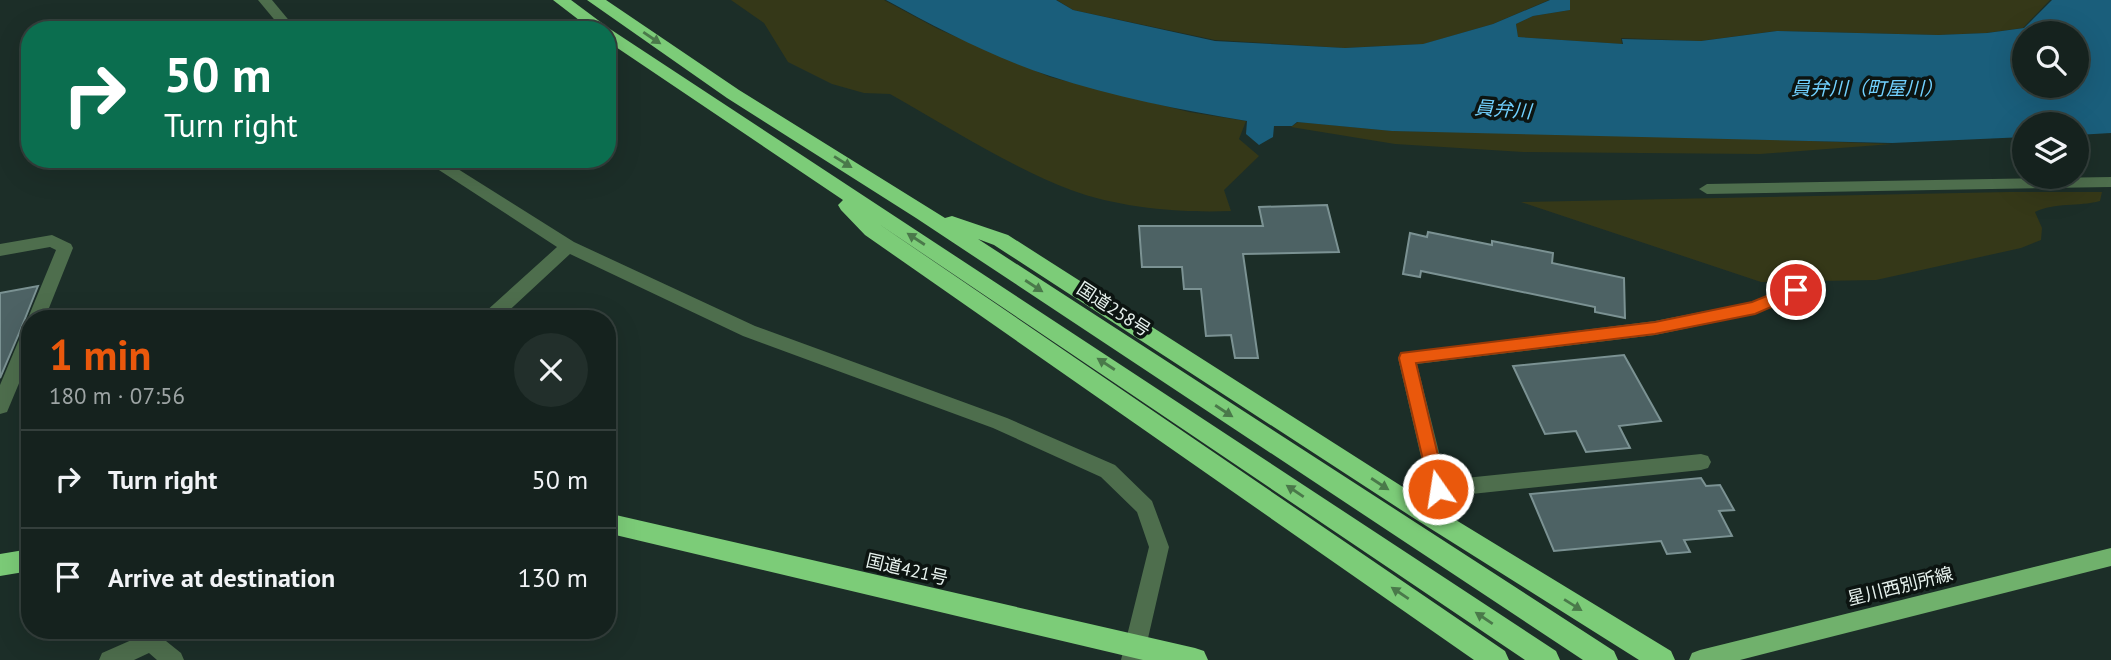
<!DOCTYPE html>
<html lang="en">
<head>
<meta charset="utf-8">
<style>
  body { margin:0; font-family:"PT Sans","Noto Sans JP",sans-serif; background:#222f2b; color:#f1f3f6; height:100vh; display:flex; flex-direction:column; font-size:26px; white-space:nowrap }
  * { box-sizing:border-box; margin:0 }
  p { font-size:23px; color:#9da4a4 }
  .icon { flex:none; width:38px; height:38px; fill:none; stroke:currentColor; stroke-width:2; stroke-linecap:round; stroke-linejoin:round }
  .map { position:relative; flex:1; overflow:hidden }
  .sheet { position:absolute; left:21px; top:310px; width:595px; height:329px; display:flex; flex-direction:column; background:#15221e; border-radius:28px; box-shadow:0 7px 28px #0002,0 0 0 2px #343f3c }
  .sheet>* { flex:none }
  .guide { position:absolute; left:21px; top:21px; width:595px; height:147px; border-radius:28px; box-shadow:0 7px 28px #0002,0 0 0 2px #343f3c; background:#0b6e4f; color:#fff; overflow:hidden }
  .buttons { position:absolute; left:2012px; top:21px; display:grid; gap:14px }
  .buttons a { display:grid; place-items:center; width:77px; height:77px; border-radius:50%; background:#15221e; box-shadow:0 7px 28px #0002,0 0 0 2px #343f3c; font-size:35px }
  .pin { position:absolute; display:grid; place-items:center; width:60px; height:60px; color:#fff; margin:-30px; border:4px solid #fff; border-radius:50%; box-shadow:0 2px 7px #0007 }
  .me { position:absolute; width:77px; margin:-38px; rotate:347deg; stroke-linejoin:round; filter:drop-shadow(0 0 5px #0008) }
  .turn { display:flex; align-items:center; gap:24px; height:147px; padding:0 28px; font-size:32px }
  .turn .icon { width:91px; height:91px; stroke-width:2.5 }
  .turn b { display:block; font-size:49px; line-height:60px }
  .round { display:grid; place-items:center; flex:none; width:74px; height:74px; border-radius:37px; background:#222f2b }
  .head { display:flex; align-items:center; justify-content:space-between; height:119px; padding:0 28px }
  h1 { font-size:42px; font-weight:600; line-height:52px; color:#ea580c }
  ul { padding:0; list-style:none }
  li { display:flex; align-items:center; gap:21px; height:98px; padding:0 28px; border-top:2px solid #343f3c }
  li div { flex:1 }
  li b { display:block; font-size:26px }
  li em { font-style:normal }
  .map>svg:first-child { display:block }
</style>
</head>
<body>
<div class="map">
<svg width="2111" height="660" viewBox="0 0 2111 660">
  <rect width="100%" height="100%" fill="#1c2e28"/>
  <g fill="#353818">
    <path d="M731,0H884L938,29L1050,77L1189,112L1246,121L1239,139L1259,156L1224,190L1231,211C1179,213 1120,208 1071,190C1008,166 949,127 890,94L864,93L832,84L788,62L764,23Z"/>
    <path d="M1057,0H1549L1493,24L1424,44L1344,48L1215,40L1073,10Z"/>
    <path d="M1569,0H2050L2023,28L1986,33L1938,35L1776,31L1700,41L1621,38L1622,44L1518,37L1516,24L1533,16L1570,10Z"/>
    <path d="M1298,122L1394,131L1617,134L1892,144L1760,154L1523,152L1395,144L1291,127Z"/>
    <path d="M2009,192H2102L2100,201C2078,207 2055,202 2035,212L2042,228L2041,240L2021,248L1876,280L1761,282L1521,202Z"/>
  </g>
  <path fill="#1a5e7b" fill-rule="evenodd" d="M886,0H1056L1073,10L1215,41L1345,48L1423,44L1493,24L1550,0H1570V10L1533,16L1516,24L1518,37L1623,44L1622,39L1701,41L1777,31L1938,35L1987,33L2024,28L2052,0H2111V133L2077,135V124H2025V137L1892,143L1392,131L1297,122L1292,126H1274L1273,137L1259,145L1246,134L1247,121C1181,110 1113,97 1050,76C994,58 937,28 886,0ZM2025,33H2077V86H2025Z"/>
  <g fill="#4d6264" stroke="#7b9293" stroke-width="2">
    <path d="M1327,205L1339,252L1243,254L1258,358H1235L1231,335L1206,336L1201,289H1184L1182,267H1142L1139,226H1263L1259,207Z"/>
    <path d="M1428,232L1492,245V241L1553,253L1552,263L1624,278L1625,318L1595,312V307L1421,271L1420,277L1403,274L1410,233L1427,237Z"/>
    <path d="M38,286L20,331L0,378V293Z"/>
    <path d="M1624,355L1661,421L1619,426L1630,448L1586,452L1576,431L1545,434L1513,366Z"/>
    <path d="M1701,478L1706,486L1720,485L1734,510L1719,511L1732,536L1684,540L1690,552L1667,554L1661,541L1554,551L1530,494Z"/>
  </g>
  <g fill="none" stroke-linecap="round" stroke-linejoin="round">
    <g fill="#4e6e4d" fill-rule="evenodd">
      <path d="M258,0H272L297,30H283Z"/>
      <path d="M422,159H442L574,242L755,326L1007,418L1115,465L1152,501L1169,547L1143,660H1121L1149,547L1137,512L1101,477L993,428L743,336L570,254L501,318H482L484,313L557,247Z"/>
      <path d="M2111,177V187L1707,194L1699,189L1707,184Z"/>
      <path d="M52,235L71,244L73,248L45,318L30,321L28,318L56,250L50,247L0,256V244Z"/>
      <path d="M1796,284L1802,286L1804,290L1802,294L1755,314L1655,335L1417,364L1446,480L1701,454L1708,456L1711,462L1708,468L1701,470L1443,497C1435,507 1428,521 1413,516L1410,510L1428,487L1398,358L1401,353L1655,321L1752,302Z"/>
      <path d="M30,328V357L7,412L0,414V385L21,335L24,330Z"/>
      <path d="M148,630H174L166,641L181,653L184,660H157L149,653L134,660H99L102,653L143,635Z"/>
    </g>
    <path fill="#70b16c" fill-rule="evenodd" d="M2111,548V566L1740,660H1689L1692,653L1700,650Z"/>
    <g fill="#7ccc78" fill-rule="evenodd">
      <path d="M553,0H571L610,29L1556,651L1560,660H1525L876,222L1505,651L1509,660H1474L865,235L841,210L838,205L843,200L607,41V30H592Z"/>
      <path d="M587,0H606L739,90L945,218L952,216L1008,235L1428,503L1671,651L1675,660H1639L1412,517L994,245L978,239L1614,651L1618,660H1583L916,218L727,98Z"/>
      <path d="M607,513L1195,648L1204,651L1208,660H1143L607,533Z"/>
      <path d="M30,549V571L0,576V554Z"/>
    </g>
  </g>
  <defs><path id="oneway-solid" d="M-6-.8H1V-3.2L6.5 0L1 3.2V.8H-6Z" transform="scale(1.75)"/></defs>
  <g fill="#4a794a">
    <use href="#oneway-solid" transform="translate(652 38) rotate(34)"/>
    <use href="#oneway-solid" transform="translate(843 162) rotate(32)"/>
    <use href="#oneway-solid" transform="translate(916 239) rotate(-147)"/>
    <use href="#oneway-solid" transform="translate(1034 286) rotate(33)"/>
    <use href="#oneway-solid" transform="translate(1106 364) rotate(-147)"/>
    <use href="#oneway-solid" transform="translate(1224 411) rotate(33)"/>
    <use href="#oneway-solid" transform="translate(1380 484) rotate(33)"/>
    <use href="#oneway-solid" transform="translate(1295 491) rotate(-146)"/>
    <use href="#oneway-solid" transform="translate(1400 593) rotate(-146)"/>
    <use href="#oneway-solid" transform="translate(1573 605) rotate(32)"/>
    <use href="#oneway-solid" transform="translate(1484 618) rotate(-146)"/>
  </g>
  <path fill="#ea580c" stroke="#983908" stroke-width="2" d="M1796,284L1804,290L1801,294L1755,314L1655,334L1416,363L1446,489L1444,494L1438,497L1431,494L1399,358L1401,353L1655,322L1752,302Z"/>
  <g text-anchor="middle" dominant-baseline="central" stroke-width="7" stroke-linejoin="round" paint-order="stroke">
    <g font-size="18" fill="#e7f2ee" stroke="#0c1411">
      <text transform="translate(1114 309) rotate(33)">国道258号</text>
      <text transform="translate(907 569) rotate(13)">国道421号</text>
      <text transform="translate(1900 586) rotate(-14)">星川西別所線</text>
    </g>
    <g font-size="19" font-style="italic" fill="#72d1ff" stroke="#0c1411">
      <text x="1867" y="88">員弁川（町屋川）</text>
      <text transform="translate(1503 109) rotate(4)">員弁川</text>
    </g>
  </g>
</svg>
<div class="buttons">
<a><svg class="icon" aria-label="search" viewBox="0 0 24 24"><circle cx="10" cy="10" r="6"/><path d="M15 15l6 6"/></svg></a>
<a><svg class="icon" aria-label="layers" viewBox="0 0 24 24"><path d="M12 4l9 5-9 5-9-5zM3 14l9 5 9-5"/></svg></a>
</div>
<div class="pin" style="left:1796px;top:290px;background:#d93025"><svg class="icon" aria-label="arrive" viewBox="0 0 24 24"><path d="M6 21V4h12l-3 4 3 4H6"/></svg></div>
<svg class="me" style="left:1438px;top:489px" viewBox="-20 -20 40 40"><circle r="17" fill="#ea580c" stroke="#fff" stroke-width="3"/><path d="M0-11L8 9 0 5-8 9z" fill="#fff"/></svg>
<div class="guide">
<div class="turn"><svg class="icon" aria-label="right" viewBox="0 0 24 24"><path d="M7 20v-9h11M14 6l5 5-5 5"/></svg><div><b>50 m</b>Turn right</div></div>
</div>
<section class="sheet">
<div class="head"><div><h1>1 min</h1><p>180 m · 07:56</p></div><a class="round"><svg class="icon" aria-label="close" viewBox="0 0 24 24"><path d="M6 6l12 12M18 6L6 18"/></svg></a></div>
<ul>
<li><svg class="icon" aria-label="right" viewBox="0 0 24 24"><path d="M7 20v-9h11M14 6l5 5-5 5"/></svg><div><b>Turn right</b></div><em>50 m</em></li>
<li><svg class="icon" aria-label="arrive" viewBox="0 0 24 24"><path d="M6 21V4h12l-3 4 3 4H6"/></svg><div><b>Arrive at destination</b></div><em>130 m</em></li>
</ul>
</section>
</div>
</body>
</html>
